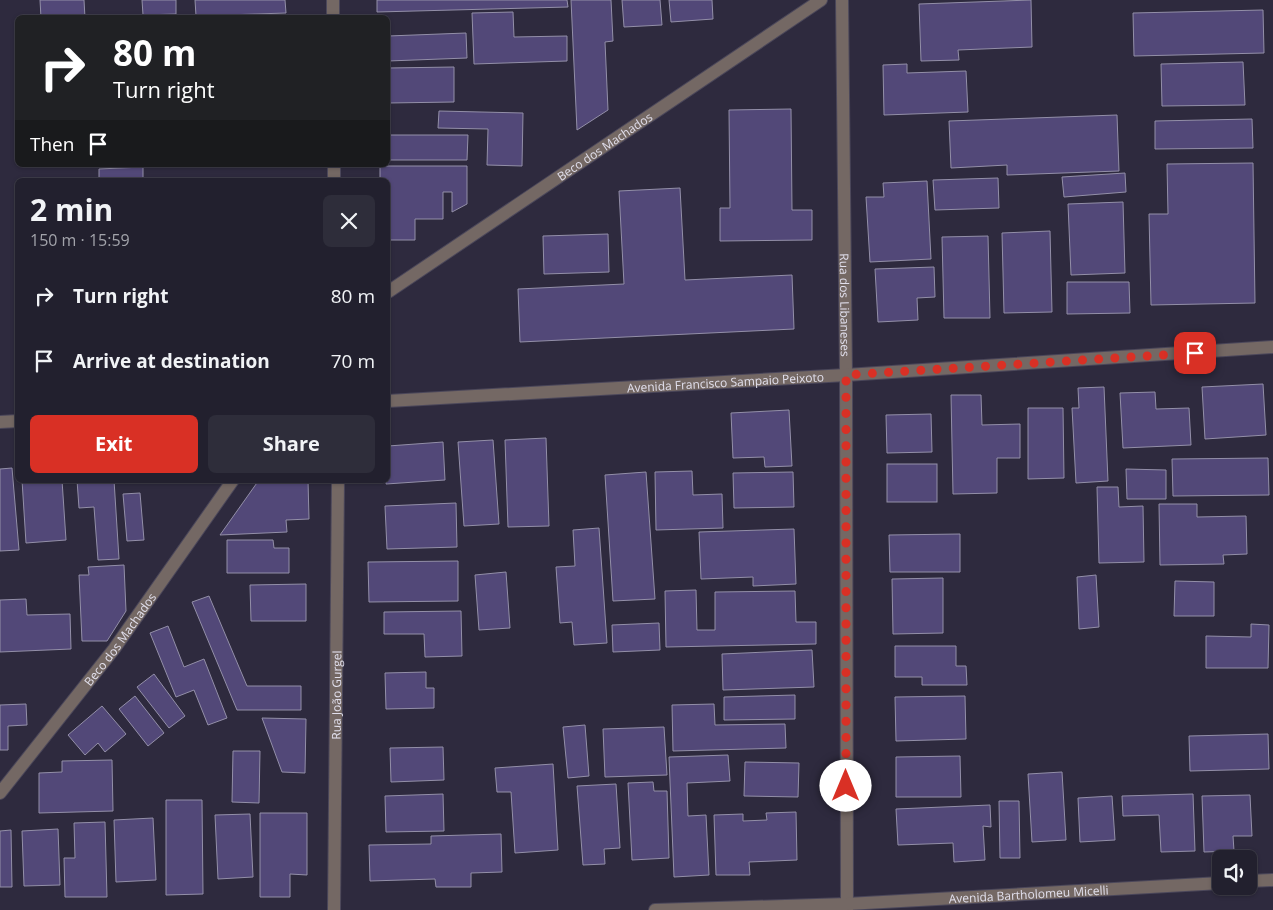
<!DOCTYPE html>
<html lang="en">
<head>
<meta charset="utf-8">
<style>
  body { margin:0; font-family:"Open Sans",sans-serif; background:#2e2d3a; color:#f1f3f6; height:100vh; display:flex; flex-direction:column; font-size:19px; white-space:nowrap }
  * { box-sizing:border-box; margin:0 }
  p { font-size:16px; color:#a2a3aa }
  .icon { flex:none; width:28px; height:28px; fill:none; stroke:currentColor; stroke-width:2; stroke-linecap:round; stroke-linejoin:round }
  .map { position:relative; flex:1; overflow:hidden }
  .details { position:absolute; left:15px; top:178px; width:375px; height:305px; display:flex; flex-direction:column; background:#22202e; border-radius:8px; box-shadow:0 1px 4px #0004,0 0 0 1px #3f3e4a }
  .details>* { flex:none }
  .top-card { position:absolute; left:15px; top:15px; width:375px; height:152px; border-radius:8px; box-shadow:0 1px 4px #0004,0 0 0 1px #3f3e4a; background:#202124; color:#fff; overflow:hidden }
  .controls { position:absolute; left:1212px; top:850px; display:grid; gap:10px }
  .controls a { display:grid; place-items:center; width:45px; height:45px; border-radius:8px; background:#22202e; box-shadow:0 1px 4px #0004,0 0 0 1px #3f3e4a; font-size:25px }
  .pin { position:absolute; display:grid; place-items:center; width:42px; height:42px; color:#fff; margin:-21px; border-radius:10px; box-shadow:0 2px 8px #0006 }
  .me { position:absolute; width:55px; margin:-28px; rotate:0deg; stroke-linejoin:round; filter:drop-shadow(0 0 4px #0008) }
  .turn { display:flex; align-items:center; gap:18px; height:105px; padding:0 15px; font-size:22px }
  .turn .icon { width:65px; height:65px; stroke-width:2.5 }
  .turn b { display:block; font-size:35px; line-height:42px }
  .then { display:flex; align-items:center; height:48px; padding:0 15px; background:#0003; gap:10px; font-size:19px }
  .round { display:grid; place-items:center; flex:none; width:52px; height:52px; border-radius:8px; background:#2e2d3a }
  .overview { display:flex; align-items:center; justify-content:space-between; height:85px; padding:0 15px }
  h1 { font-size:30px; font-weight:700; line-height:38px }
  .cta { display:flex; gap:10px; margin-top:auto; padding:10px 15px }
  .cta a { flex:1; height:58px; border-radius:8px; background:#d93025; color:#fff; font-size:20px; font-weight:700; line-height:58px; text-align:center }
  .cta a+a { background:#2e2d3a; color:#f1f3f6 }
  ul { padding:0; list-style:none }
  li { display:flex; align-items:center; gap:15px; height:65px; padding:0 15px }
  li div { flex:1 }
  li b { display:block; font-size:19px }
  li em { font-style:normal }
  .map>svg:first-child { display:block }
</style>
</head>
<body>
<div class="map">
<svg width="1273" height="910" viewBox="0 0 1273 910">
  <rect width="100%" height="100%" fill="#2e2a3e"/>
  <g fill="#524878" stroke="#938fa8">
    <path d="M40,0H84L85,18H41Z"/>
    <path d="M142,0H176V14L143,15Z"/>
    <path d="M195,0H285L286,13L196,16Z"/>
    <path d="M377,0H567L568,7L377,12Z"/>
    <path d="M571,0H611L613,41L605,42L608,110L577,130Z"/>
    <path d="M622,0H660L662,25L624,27Z"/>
    <path d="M669,0H712L713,19L671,22Z"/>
    <path d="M1031,0L1032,47L958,50L959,60L921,61L919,4Z"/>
    <path d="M1263,10L1264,53L1134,56L1133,13Z"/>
    <path d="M513,12L514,37L567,36V61L474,64L472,13Z"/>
    <path d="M466,33L467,58L388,61V36Z"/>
    <path d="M1243,62L1245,105L1162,106L1161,64Z"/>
    <path d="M907,64V73L966,71L968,112L884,115L883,65Z"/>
    <path d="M454,67V102L388,103V68Z"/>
    <path d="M791,109L792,210H812V240L720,241V208H730L729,110Z"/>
    <path d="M439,111L523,113L522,166L487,165L488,129L438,128Z"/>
    <path d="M1117,115L1119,171L1007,175V165L951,168L949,121Z"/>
    <path d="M1252,119L1253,148L1155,149V121Z"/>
    <path d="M388,135H468L467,160H388Z"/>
    <path d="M1253,163L1255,303L1151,305L1149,214H1168L1167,164Z"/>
    <path d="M380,166H467V204L452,212V192H443V219H415V240H388V180H380Z"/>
    <path d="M143,167V180H99V169Z"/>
    <path d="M1125,173L1126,192L1064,197L1062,177Z"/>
    <path d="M998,178L999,208L935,210L933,180Z"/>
    <path d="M927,181L931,259L870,262L866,197H884L883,183Z"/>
    <path d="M680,188L685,280L792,275L794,329L520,342L518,289L624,284L619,191Z"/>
    <path d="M1123,202L1125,273L1071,275L1068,204Z"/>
    <path d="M1050,231L1052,312L1004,313L1002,233Z"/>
    <path d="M608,234L609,272L544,274L543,236Z"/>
    <path d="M988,236L990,318H944L942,237Z"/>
    <path d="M934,267L935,297L917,298L918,320L878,322L875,269Z"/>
    <path d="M1067,282H1129L1130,313L1067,314Z"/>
    <path d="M15,306H18V346Z"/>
    <path d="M1263,384L1266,435L1205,439L1202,387Z"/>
    <path d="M1104,387L1108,481L1076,483L1072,408H1079L1078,388Z"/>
    <path d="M1155,392L1156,409L1189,408L1191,445L1123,448L1120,393Z"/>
    <path d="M951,395H981L982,425L1020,424V458H997V493L953,494Z"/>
    <path d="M1028,408H1063L1064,478L1028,479Z"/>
    <path d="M789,410L792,466L765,467L764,457L733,458L731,413Z"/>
    <path d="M931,414L932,452L887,453L886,415Z"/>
    <path d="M546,438L549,526L508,527L505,440Z"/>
    <path d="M493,440L499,524L464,526L458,442Z"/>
    <path d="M443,442L445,480L386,484V480H388V446Z"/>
    <path d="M1268,458L1269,495L1173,496L1172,459Z"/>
    <rect x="887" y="464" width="50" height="38"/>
    <path d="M12,468L19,550L0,551V469Z"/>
    <path d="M1126,469L1166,470V499H1127Z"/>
    <path d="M692,471L693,495L722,494L723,528L656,530L655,472Z"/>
    <path d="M646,472L655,599L613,601L605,475Z"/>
    <path d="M793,472L794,507L734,508L733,473Z"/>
    <path d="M22,480H62L66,540L26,543Z"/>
    <path d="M77,480H114L119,559L98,560L94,507L79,508Z"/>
    <path d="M174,480H209V481L174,483Z"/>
    <path d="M259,480H308L309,519L286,520L287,532L220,535Z"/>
    <path d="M1097,487H1118L1119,507L1143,506L1144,562L1099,563Z"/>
    <path d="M140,493L144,540L127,541L123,494Z"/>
    <path d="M456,503L457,547L387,549L385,506Z"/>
    <path d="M1159,504H1197V517L1246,516L1247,554L1223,555L1224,564L1160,565Z"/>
    <path d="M599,528L607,643L574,645L572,622L560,623L556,567L575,566L573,530Z"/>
    <path d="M794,529L796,584L753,586V577L701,579L699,532Z"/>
    <path d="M960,534V572H890L889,535Z"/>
    <path d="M227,540H273L274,548H289V573H227Z"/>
    <path d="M458,561V601L369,602L368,562Z"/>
    <path d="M124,565L126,611L107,641H82L79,575H89L88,567Z"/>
    <path d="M506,572L510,628L479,630L475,575Z"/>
    <path d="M1096,575L1099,627L1079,629L1077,577Z"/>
    <path d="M943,578V633L893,634L892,579Z"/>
    <path d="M1175,581L1214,582V616H1174Z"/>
    <path d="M306,584V621H251L250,585Z"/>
    <path d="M696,590L697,630H715V592L795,591L796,622H816V644L666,647L665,591Z"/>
    <path d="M209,596L247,686H301V710H237L192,602Z"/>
    <path d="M26,599L27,615L70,614L71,649L0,652V600Z"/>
    <path d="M461,611L462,656L425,657L424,634H384V612Z"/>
    <path d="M659,623L660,650L613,652L612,625Z"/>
    <path d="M1251,624L1269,625L1268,668H1206V636L1251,637Z"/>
    <path d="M168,626L184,667L204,659L227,718L208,725L194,690L176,697L150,633Z"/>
    <path d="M895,646H956V666H966L967,685H922V677H895Z"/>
    <path d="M812,650L814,687L723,690L722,654Z"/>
    <path d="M426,672V688H434V708L386,709L385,673Z"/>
    <path d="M154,674L185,716L169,728L137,687Z"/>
    <path d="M795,695V719L724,720V697Z"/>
    <path d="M135,696L164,733L148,746L119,709Z"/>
    <path d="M965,696L966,739L896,741L895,697Z"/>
    <path d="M26,704L27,725L8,726V750H0V705Z"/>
    <path d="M714,704L715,725L785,724L786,748L673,751L672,705Z"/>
    <path d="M102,706L126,734L105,752L98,743L85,755L68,735Z"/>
    <path d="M262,718L306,719L305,773L282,772Z"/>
    <path d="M585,725L589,776L568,778L563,727Z"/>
    <path d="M664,727L667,775L605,777L603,729Z"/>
    <path d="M1268,734L1269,769L1190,771L1189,736Z"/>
    <path d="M443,747L444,780L391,782L390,748Z"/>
    <path d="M233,751H260L259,803L232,802Z"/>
    <path d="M728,755L730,781L687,783L688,816L706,815L709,875L674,877L669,757Z"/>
    <path d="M960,756L961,797H896V757Z"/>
    <path d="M112,760L113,811L39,813V773L62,772V761Z"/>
    <path d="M745,762L799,763L798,797L744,796Z"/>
    <path d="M553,764L558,850L515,853L511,792H497L495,768Z"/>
    <path d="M1062,772L1066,840L1032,842L1028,774Z"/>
    <path d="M653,782L654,791H667L669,858L632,860L628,783Z"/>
    <path d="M616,784L620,848L604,849L605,864L583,865L577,786Z"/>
    <path d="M443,794L444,831L386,832L385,796Z"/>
    <path d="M1193,794L1195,851L1161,852L1159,815L1123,816L1122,796Z"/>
    <path d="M1250,795L1252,836H1233L1234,851L1204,852L1202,796Z"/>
    <path d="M1112,796L1115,840L1080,842L1078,798Z"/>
    <path d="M166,800H202L203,894L166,895Z"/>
    <path d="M999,801H1019L1020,858H1000Z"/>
    <path d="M990,805L991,827L983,826L985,860L954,862L953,843L898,845L896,809Z"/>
    <path d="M796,812L797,860L749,862L750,875H716L714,815L743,814V821L767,820L766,813Z"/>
    <path d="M260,813H307V875L290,874V897H260Z"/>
    <path d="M250,814L253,877L218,879L215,815Z"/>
    <path d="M153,818L156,880L116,882L114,820Z"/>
    <path d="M105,822L107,897H65L64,858H75L74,823Z"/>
    <path d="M58,829L60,885L24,886L22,831Z"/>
    <path d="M11,830L12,887H0V831Z"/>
    <path d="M501,834L502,872L471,873V887H436L435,879L370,881L369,845L431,844V836Z"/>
  </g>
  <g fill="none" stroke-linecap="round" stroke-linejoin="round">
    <defs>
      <g id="minor">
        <path d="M333,0V18"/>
        <path id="s1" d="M842,0L846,375L847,910"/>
        <path d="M334,165V180"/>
        <path id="s2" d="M388,292L821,0"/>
        <path id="s3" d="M388,401L846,375L1273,347"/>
        <path d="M0,422L18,421"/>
        <path id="s4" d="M0,793L114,649L233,480"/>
        <path d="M1249,881L1273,880"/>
        <path id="s5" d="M334,910L338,480"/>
        <path id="s6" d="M655,910L847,904L1221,883"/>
      </g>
    </defs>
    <use href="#minor" stroke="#4b475a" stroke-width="14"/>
    <use href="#minor" stroke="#746864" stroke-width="12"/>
  </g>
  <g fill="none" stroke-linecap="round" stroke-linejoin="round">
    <path stroke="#d93025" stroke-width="9" stroke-dasharray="0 16.2" d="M846,786V375L1195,353"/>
  </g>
  <g text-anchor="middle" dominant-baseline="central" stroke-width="5" stroke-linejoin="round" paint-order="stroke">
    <g font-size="12" fill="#e1dfec" stroke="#242034">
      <text stroke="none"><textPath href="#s2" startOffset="261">Beco dos Machados</textPath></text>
      <text stroke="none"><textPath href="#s1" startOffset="305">Rua dos Libaneses</textPath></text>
      <text stroke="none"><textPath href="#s3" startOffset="338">Avenida Francisco Sampaio Peixoto</textPath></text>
      <text stroke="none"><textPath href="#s4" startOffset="195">Beco dos Machados</textPath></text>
      <text stroke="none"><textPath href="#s5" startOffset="215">Rua João Gurgel</textPath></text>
      <text stroke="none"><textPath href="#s6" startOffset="374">Avenida Bartholomeu Micelli</textPath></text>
    </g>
  </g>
</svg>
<div class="controls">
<a><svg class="icon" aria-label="sound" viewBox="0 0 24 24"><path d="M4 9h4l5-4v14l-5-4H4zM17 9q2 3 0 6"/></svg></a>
</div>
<div class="pin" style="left:1195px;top:353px;background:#d93025"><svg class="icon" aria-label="arrive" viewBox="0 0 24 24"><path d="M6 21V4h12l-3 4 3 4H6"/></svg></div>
<svg class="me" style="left:846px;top:786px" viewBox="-20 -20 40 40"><circle r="19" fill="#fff"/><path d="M0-13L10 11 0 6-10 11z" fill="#d93025"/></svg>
<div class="top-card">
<div class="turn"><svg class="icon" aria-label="right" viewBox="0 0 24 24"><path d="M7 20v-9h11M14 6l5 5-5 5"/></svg><div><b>80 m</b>Turn right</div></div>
<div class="then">Then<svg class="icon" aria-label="arrive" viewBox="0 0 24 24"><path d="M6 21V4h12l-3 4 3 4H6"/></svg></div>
</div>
<section class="details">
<div class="overview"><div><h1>2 min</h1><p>150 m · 15:59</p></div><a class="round"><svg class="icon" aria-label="close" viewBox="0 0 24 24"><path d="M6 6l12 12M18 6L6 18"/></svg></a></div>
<ul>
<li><svg class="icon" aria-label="right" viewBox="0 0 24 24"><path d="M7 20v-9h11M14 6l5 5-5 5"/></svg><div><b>Turn right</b></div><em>80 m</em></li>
<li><svg class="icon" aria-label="arrive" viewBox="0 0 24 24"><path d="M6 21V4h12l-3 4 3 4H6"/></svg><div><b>Arrive at destination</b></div><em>70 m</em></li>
</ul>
<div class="cta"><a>Exit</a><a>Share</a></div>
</section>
</div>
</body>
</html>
